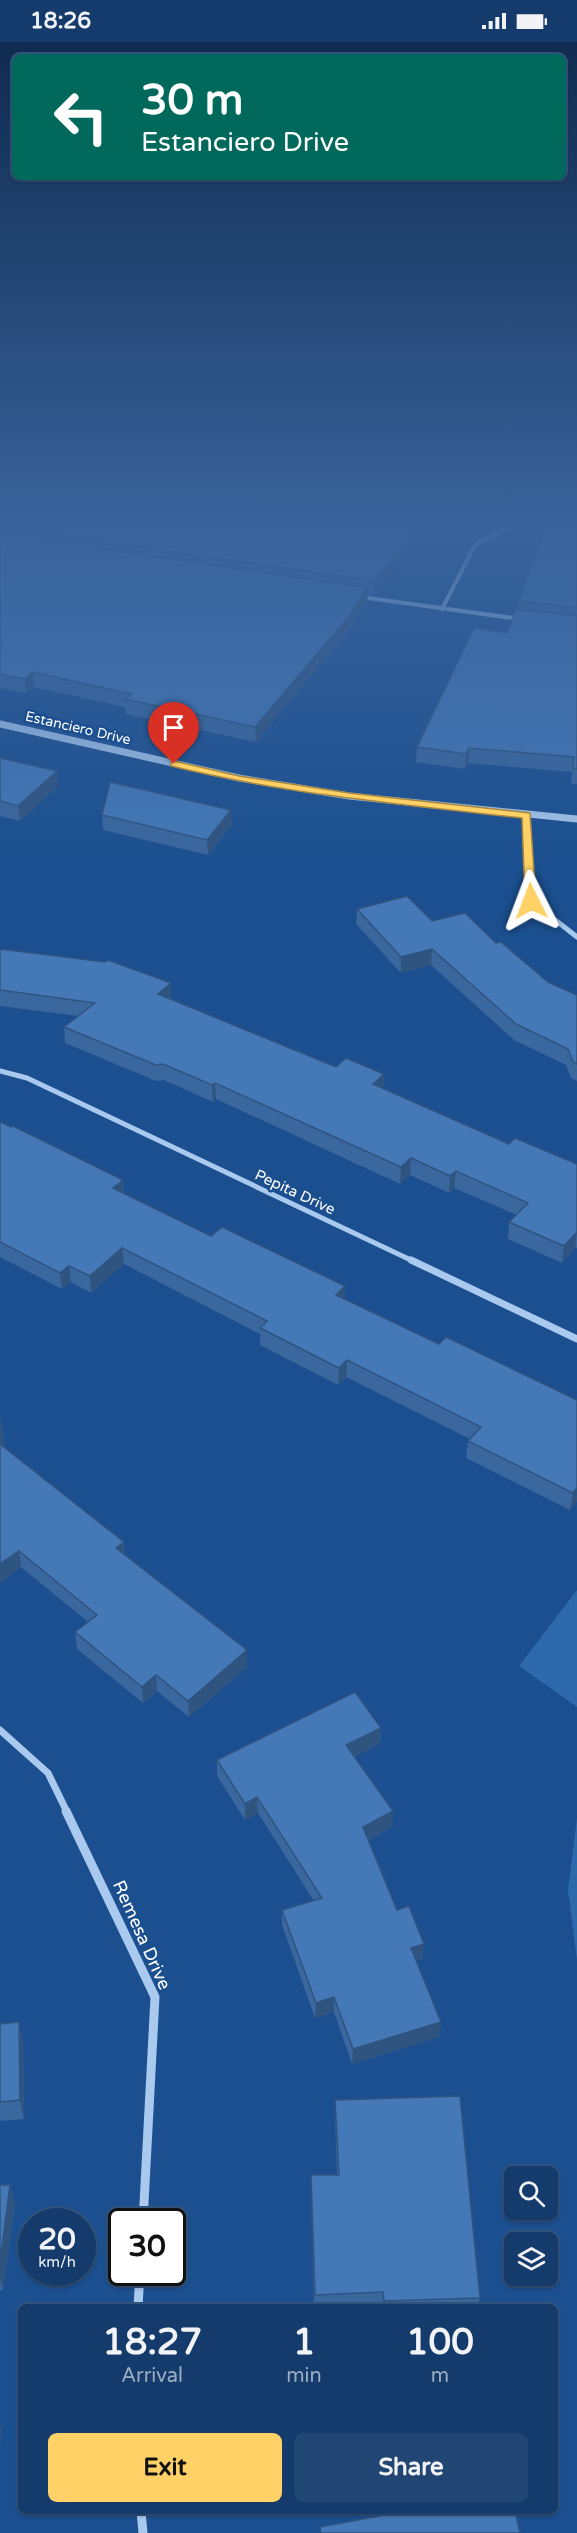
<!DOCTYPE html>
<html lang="en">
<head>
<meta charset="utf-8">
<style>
  body { margin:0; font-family:"Varela Round",sans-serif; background:#214673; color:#f1f3f6; height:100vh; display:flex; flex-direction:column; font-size:22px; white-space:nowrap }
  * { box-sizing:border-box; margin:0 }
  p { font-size:20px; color:#9dadc1 }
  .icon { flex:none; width:33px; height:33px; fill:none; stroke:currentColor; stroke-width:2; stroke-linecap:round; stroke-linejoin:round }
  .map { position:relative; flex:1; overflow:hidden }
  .side { position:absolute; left:18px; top:2262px; width:540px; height:210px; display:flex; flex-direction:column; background:#143b6b; border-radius:9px; box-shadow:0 2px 4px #0004,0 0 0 2px #33557e }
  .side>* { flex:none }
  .guide { position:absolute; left:12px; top:12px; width:554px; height:126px; border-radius:9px; box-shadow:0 2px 4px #0004,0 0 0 2px #33557e; background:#00695c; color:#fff; overflow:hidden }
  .controls { position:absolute; left:504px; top:2124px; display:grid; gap:12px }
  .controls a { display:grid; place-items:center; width:54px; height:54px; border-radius:9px; background:#143b6b; box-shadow:0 2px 4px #0004,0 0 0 2px #33557e; font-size:30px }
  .speed { position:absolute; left:18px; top:2166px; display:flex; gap:12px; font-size:30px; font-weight:700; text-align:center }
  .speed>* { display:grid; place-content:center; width:78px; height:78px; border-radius:50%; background:#143b6b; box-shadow:0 2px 4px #0004,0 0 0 2px #33557e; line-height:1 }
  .speed small { font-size:15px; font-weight:400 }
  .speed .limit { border:3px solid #111; border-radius:9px; background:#fff; color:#111 }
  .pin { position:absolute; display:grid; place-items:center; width:51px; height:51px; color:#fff; margin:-62px -26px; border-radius:50% 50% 50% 0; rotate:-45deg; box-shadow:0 0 6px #0007 }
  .pin .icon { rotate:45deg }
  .me { position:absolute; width:66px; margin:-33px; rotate:357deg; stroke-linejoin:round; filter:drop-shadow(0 0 4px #0008) }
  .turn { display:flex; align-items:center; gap:21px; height:126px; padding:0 30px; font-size:27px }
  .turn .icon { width:78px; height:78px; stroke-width:2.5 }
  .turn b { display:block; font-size:42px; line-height:51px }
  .eta { display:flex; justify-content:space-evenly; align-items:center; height:102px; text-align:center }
  .eta b { font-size:36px; font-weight:700; line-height:42px }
  .primary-button { display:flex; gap:12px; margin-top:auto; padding:12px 30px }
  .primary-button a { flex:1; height:69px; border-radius:9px; background:#ffd166; color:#111; font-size:24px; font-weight:700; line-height:69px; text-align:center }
  .primary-button a+a { background:#214673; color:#f1f3f6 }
  .status { display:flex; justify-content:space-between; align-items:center; height:42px; padding:0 30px; background:#143b6b; direction:ltr }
  .status svg { height:16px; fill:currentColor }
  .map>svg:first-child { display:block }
</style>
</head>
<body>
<div class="status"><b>18:26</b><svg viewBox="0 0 49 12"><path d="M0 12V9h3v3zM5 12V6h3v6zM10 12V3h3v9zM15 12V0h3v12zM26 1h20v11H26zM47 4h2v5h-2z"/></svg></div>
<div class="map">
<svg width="577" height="2491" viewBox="0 0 577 2491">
  <rect width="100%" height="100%" fill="#1b4f8f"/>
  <g fill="#2e69ad">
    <path d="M577,1548V1665L519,1624Z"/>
    <path d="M577,1776V1918L568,1848Z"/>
  </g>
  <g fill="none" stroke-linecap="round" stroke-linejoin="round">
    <g stroke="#a9c9ee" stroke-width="4">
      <path d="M361,555L520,577"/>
      <path d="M442,567L475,503L524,478"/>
      <path d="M527,773L528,800"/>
    </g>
    <g stroke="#a9c9ee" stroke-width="5">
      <path d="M528,798L531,859L577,895"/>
      <path d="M0,1029L27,1036L415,1220"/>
    </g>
    <g stroke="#a9c9ee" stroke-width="7">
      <path d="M411,1218L577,1297"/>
      <path d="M0,1688L48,1731L67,1770"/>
    </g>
    <g stroke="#a9c9ee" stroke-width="9">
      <path d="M66,1769L155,1955L143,2180"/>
      <path d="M138,2265L140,2230"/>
      <path d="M141,2469L143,2491"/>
    </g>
    <path stroke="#a9c9ee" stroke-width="7" d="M0,682L239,736L349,754L577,777"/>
  </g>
  <g fill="#3a679d">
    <path d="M0,478L351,480L354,478H457L446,484L432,480L373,553L368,552L367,560L356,574V580L256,700L126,672L125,665L34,645L26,651L0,646Z"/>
    <path d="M577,478V742H571L572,730L468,721L465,727L416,720L417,705L507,591L518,567L519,559Z"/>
    <path d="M0,716L57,729L58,744L20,779L0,774Z"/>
    <path d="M102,773L232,783L208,813L103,788Z"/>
    <path d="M357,867L432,879L496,901L548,940L577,953V1039L571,1036L566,1023L514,998L431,923L401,931L356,882Z"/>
    <path d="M0,907L171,957L336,1025L384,1032L383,1047L509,1102L577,1122V1206H575L562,1221L508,1197L509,1180L517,1173L454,1146L449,1151L410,1133L400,1142L216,1057L213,1060L164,1038L156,1039L65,1001L64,985L78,974L0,964Z"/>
    <path d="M0,1080L123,1138L124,1151L211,1194L439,1302L577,1358V1459L570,1468L466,1416L468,1399L470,1397L346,1335L338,1343L260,1303V1292L124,1222L91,1251L71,1240L62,1247L0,1215Z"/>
    <path d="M0,1373L5,1406L125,1513L247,1625L189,1675L157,1649L143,1661L77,1607L75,1590L88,1580L21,1525L0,1541Z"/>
    <path d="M381,1686L380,1702L355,1714L392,1785L369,1798L397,1868L422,1917L416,1919L441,1980L439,1995L352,2022L334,1970L315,1976L282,1883V1868L314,1859L258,1771L245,1778L217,1734V1718Z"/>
    <path d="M0,1982L23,1999L24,2077L0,2079Z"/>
    <path d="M335,2058L480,2256L478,2265H314L311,2151V2133H337L335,2076Z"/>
    <path d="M0,2143H10L15,2161L3,2248H0Z"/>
    <path d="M375,2469H515L520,2491H320V2485L376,2474Z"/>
  </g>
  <g fill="#305480">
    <path d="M424,478H432V480L373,553L374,539Z"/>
    <path d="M447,478H457L446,484Z"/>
    <path d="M368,546L367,560L356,574V580L256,700L255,685Z"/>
    <path d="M33,630L34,645L26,651L25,637Z"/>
    <path d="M469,706L468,721L465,727L466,712Z"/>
    <path d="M57,729L58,744L20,779L18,764Z"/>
    <path d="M231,768L232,783L208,813L207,798Z"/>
    <path d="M432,907L431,923L401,931V915Z"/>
    <path d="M171,941L172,957L158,952Z"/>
    <path d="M384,1032L383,1048L373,1042Z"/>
    <path d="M215,1041L216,1057L213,1060L212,1043Z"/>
    <path d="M411,1116L410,1133L400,1142L401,1125Z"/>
    <path d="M456,1129L454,1146L449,1151L450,1134Z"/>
    <path d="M123,1138L124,1154L113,1146Z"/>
    <path d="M577,1190L575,1206L562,1221L564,1204Z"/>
    <path d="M122,1206L124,1222L91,1251L90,1234Z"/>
    <path d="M69,1224L71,1240L62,1247L60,1231Z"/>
    <path d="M345,1244V1261L336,1253Z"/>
    <path d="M347,1318L346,1335L338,1343L339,1326Z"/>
    <path d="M0,1373L5,1406L0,1409Z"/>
    <path d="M577,1446V1459L570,1468L573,1451Z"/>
    <path d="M124,1500L125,1516L116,1506Z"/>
    <path d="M19,1509L21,1525L0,1541V1522Z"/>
    <path d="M247,1608V1625L189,1675L188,1659Z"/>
    <path d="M156,1633L157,1649L143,1661L142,1645Z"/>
    <path d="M381,1686L380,1702L346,1719V1703Z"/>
    <path d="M257,1755L258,1771L245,1778V1762Z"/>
    <path d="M393,1769L392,1785L363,1801V1785Z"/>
    <path d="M424,1902L422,1917L410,1921L411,1906Z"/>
    <path d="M334,1955V1970L315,1976L316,1961Z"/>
    <path d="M19,1980L23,1999L24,2077L20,2058Z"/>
    <path d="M441,1980L439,1995L352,2022L353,2007Z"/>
    <path d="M10,2143L15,2161L3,2248L0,2236V2221Z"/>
    <path d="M0,2382L2,2387L0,2405Z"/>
  </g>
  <g fill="#4478b7" stroke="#305480" stroke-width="1.5">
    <path d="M0,478H342L351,480L354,478H424L374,539L0,484Z"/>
    <path d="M548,478H577V566L519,559Z"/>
    <path d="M0,492L368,546L353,566H356L255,685L125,657L131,652L33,630L25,637L0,632Z"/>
    <path d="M516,567L577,574V727H573L574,715L469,706L466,712L417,705L474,586L507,591Z"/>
    <path d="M0,716L57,729L18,764L0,759Z"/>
    <path d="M110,740L231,768L207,798L102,773Z"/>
    <path d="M407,854L432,879L465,871L496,901L501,900L548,940L577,953V1022L573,1020L568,1007L516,982L432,907L401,915L357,867Z"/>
    <path d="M0,907L105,920L108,918L171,941L158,952L336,1025L346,1016L384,1032L373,1042L509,1102L515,1096L577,1122V1190L564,1204L509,1180L528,1161L456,1129L450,1134L411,1116L401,1125L215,1041L212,1043L163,1022L156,1023L64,985L95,961L0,948Z"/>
    <path d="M0,1080L11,1085L13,1084L123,1138L113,1146L211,1194L222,1185L345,1244L336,1253L439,1302L446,1295L577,1358V1446L573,1451L468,1399L481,1385L347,1318L339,1326L260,1286L267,1279L122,1206L90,1234L69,1224L60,1231L0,1200Z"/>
    <path d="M0,1402L124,1500L116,1506L247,1608L188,1659L156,1633L142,1645L75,1590L97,1573L19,1509L0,1522Z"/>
    <path d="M355,1650L381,1686L346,1703L393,1769L363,1785L397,1868L409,1864L424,1902L411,1906L441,1980L353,2007L334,1955L316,1961L282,1868L322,1856L257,1755L245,1762L217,1718Z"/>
    <path d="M19,1980L20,2058L0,2060V1982Z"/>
    <path d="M460,2054L480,2256L384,2259L383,2250L315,2253L311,2133H339L335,2058Z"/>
    <path d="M0,2143H10L0,2221Z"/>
    <path d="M379,2469H515L520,2491H321L320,2485L380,2474Z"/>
  </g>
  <linearGradient id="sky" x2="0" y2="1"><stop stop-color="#0f2b4f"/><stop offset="0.58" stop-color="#39639b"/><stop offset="1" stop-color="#39639b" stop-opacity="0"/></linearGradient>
  <rect width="577" height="827" fill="url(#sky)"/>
  <path fill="#ffd166" stroke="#a68842" stroke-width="1.5" d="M174,719L239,734L349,751L530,771L536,859L531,862L525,859L522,776C404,763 286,752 171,724V720Z"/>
  <g text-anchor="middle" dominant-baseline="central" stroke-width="5" stroke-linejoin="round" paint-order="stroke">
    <g font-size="14" fill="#fff" stroke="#1b4f8f">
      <text transform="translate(78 686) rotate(13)">Estanciero Drive</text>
    </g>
    <g font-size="15" fill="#fff" stroke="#1b4f8f">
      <text transform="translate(295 1150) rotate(25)">Pepita Drive</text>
    </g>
    <g font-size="18" fill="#fff" stroke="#1b4f8f">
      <text transform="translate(142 1893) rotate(66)">Remesa Drive</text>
    </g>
  </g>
</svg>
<div class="controls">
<a><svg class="icon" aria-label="search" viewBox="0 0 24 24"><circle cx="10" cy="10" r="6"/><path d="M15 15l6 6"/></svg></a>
<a><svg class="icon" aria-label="layers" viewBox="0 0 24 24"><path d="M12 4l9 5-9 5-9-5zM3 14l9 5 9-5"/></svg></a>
</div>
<div class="speed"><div>20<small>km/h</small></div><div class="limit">30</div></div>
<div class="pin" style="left:174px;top:722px;background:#d93025"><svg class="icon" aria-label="arrive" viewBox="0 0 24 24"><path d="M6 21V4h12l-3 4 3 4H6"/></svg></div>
<svg class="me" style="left:531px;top:859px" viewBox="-20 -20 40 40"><path d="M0-17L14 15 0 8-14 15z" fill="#ffd166" stroke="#fff" stroke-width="4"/></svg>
<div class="guide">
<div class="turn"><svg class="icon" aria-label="left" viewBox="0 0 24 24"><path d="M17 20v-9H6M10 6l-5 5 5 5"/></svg><div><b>30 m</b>Estanciero Drive</div></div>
</div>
<section class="side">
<div class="eta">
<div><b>18:27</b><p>Arrival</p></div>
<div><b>1</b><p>min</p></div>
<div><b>100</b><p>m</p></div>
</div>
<div class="primary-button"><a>Exit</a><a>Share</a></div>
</section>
</div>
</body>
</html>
